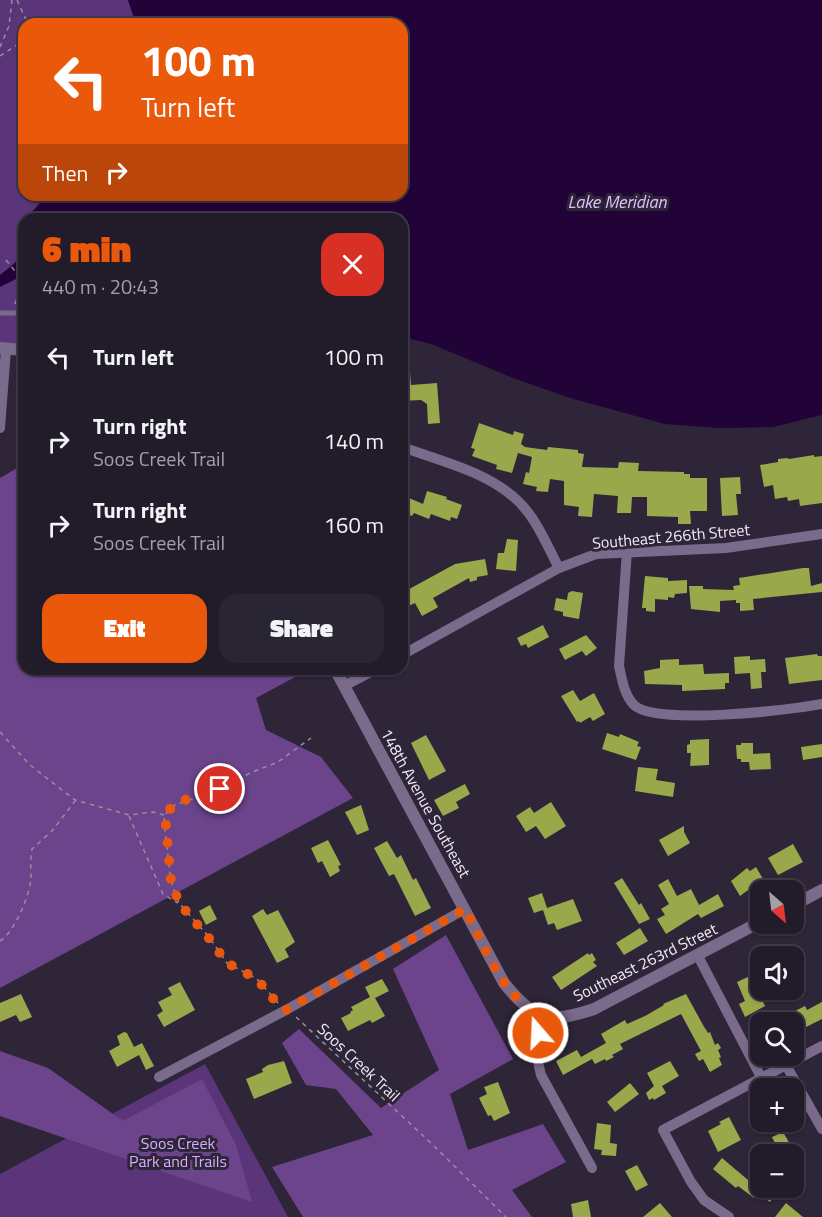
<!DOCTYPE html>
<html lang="en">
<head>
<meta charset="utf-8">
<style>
  body { margin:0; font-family:"Titillium Web",sans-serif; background:#2a2532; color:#f1f3f6; height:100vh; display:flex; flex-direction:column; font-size:22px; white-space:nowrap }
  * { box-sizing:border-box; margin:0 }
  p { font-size:20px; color:#a2a1a8 }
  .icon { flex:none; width:33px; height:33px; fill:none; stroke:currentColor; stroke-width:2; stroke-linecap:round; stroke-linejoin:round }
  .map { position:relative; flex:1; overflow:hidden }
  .sheet { position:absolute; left:18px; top:213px; width:390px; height:462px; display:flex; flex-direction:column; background:#221c2a; border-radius:18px; box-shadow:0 2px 4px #0004,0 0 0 2px #3f3a47 }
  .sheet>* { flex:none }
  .hud { position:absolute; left:18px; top:18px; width:390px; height:183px; border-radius:18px; box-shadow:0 2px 4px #0004,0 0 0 2px #3f3a47; background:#ea580c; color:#fff; overflow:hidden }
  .needle { width:39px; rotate:152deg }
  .controls { position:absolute; left:750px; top:880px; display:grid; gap:12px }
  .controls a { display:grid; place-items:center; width:54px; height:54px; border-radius:12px; background:#221c2a; box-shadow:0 2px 4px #0004,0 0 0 2px #3f3a47; font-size:30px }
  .pin { position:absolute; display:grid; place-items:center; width:51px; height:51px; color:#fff; margin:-26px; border:3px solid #fff; border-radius:50%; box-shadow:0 2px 6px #0007 }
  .me { position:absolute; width:66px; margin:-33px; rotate:341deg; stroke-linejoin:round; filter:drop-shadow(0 0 4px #0008) }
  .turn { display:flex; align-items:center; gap:21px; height:126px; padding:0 24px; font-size:27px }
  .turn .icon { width:78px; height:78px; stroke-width:2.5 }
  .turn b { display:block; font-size:42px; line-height:51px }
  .then { display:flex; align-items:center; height:57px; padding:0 24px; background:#0003; gap:12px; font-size:22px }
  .round { display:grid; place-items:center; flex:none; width:63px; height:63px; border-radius:18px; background:#2a2532 }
  .summary { display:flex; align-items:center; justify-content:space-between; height:102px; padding:0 24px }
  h1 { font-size:36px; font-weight:800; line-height:45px; color:#ea580c }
  .primary-button { display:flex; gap:12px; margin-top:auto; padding:12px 24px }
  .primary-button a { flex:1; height:69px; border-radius:18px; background:#ea580c; color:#fff; font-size:24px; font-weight:800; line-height:69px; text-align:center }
  .primary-button a+a { background:#2a2532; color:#f1f3f6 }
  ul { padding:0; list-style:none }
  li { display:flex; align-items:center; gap:18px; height:84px; padding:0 24px }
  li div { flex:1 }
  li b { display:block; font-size:22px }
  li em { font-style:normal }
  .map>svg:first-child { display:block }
</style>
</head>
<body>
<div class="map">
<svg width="822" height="1217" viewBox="0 0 822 1217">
  <rect width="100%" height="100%" fill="#2e2538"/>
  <g fill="#5b357a">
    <path d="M0,0H128L136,24H24V195H47L32,212L29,219H24L21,249L24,257V350L0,348Z"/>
    <path d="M205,1064L288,1217H0V1174Z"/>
  </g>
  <g fill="#6b448c">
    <path d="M19,467L24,468V669H310L256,698L266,730L321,757L353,798L0,988V478Z"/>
    <path d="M446,935L513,1059L450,1094L468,1150L543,1124L566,1162L512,1190L532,1217H303L272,1167L373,1135L336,1089L306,1085L282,1043L299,1029L381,1108L439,1070L393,969Z"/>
    <path d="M0,1051L48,1068L123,1121L202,1079L236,1145L252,1202L0,1116Z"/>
  </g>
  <g fill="#220337">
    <path d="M128,0H822V415L773,427L718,428L665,424L570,398L513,378L431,344L402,337V219H29L32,212L47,195H402V24H136Z"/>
    <path d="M24,230V275L0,287V275C25,256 19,259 24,230Z"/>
  </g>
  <g fill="#99a84b">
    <path d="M402,372H410L411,385L437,383L440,423L428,424L427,404L421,400L402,401Z"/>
    <path d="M479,423L513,435L514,431L524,434L521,444L525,447L547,450L548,447L578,450V453L584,454L582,467L618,468L619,462L639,463L638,471L684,472V474H690V478H707V511H690L691,524H678V517L647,516V497H632L631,513H617L618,496L594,494L592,517L578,516L579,507L564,505V481L550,479L548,492L536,491L537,487L523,484L526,472L529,473L532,457L518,453L512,473L496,469L497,465L472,456L475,449L471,448Z"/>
    <path d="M814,455V457L822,456V503L800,506L799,499L788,501L787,497L775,499L773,485L764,487L760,465L778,462V459L787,458L789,459Z"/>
    <path d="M740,477L741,494H736L738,515L722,516L720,478Z"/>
    <path d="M427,491L447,497L446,499L462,505L457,519L451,517L450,521L431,514L429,519L414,513L412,516L402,512V495L423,504Z"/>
    <path d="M507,539L518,540L516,571L496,569L498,553H504Z"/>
    <path d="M485,559L488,575L477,577V580L470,582L469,578L433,598L438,607L435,609L422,616L415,603L404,608L402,604V593L455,564Z"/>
    <path d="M803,568H809L811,586L822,583V592L753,599L754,610L740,611V603H736V600L720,601V612L691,609L689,586H703V589L734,590L733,586L740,585L739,578Z"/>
    <path d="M645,576L668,578V581L687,580V593L675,594L674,598L668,597V600L655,599V612L646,611V608H642Z"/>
    <path d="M572,591L583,593L579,619L563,616V612L554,610L556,598L567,600L568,593Z"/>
    <path d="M543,625L549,637L528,648L526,644L521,646L517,638Z"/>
    <path d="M586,635L597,648L586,656L582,651L565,660L559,649Z"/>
    <path d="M817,654L818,656H822V680L789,684L785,658Z"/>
    <path d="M750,656V660L765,659L766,672H761L762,688L751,689L750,673L735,674L734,657Z"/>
    <path d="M679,659V665L703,664L704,674L729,673V683H725V689L682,691V685L645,684L644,671L660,668V660Z"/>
    <path d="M573,690L580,701L594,693L605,714L593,721L590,717L580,723L579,721L577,722L561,696Z"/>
    <path d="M607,733L619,737L620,734L639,742L637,746L641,747L636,760L602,749Z"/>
    <path d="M426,735L446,771L429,780L411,743Z"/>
    <path d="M709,739V765L690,766L691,753H687V745L690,744V740Z"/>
    <path d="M741,743H753V754L770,753L771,769L750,770L749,762H741V759H737L736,745H741Z"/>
    <path d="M822,744V757L803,760L801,747Z"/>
    <path d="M638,767L658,769L656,780L675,783L673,797L635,791Z"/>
    <path d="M465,784L470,794L456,802L459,808L443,816L434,800Z"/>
    <path d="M551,802L566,826L545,839L536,826L526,832L516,816L530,807L534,813Z"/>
    <path d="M361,805L369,830L357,835L345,812Z"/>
    <path d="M684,826V832L690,843L668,856L659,840Z"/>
    <path d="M328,840L341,865L338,866L340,871L330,877L322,861L318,863L311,848Z"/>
    <path d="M387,841L397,858L401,855L413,880L416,878L431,908L415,916L394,874L389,876L374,848Z"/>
    <path d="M793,844L803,862L778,875L768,858Z"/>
    <path d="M756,867L763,879L740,896L731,881L747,868L750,871Z"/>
    <path d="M622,878L639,905L641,903L650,919L639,924L614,883Z"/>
    <path d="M668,879L677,896L691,889L699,905L718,894L724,906L701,918L698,914L666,934L657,919L665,915L661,909L669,904L658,885Z"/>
    <path d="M542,893L547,908L573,899L582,921L557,930L554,923L548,925L543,910L534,913L528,898Z"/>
    <path d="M210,905L217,919L206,925L199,911Z"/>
    <path d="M263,909L267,915L278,910L295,942L285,949L289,957L277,963L252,916Z"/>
    <path d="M640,928L648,941L624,955L616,943Z"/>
    <path d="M588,953L589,955L592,953L596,960L593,962L597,966L561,990L552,977Z"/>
    <path d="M750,976L752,981L760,977L759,993L765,1006L745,1017L739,1004L745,1001L737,982Z"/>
    <path d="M382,979L389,991L375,998L385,1016L372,1023L370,1020L348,1031L341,1018L351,1013L350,1012L353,1010L351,1007L370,997L365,987Z"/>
    <path d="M180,982L195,1010L164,1027L157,1015L163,1011L158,1002L172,995L168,988Z"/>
    <path d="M21,994L32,1017L20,1022L16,1015L0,1022V1003Z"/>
    <path d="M686,994L703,1025L708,1033L710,1032L715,1045L718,1043L721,1048L718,1050L721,1057L719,1058L722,1065L710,1072L703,1059L699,1061L695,1054L701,1051L681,1014L620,1044L623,1049L612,1055L614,1057L606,1061L605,1059L595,1064L592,1059L563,1075L556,1061L577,1050L581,1057L606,1043L601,1034L625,1020L627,1024L645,1016L664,1005L663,1004Z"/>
    <path d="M822,1002V1019L794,1033V1018L797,1016L795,1011L805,1006L807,1010Z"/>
    <path d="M124,1032L127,1033L134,1047L142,1043L154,1066L146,1070L139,1055L117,1067L109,1051L120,1045L117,1036Z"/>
    <path d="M284,1061L292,1083L254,1099L246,1079L263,1072L262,1069L268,1065Z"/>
    <path d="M670,1061L679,1076L662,1086L666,1093L654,1100L653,1098L649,1100L646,1093L654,1086L647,1073Z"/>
    <path d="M498,1082L510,1113L494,1121L491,1115L488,1116L479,1098L487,1094L484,1087Z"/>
    <path d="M630,1083L639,1094L615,1112L607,1102Z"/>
    <path d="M729,1117L741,1140L718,1152L708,1131L721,1124L719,1122Z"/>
    <path d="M597,1123L611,1125L610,1143L617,1144L616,1156L601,1155L602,1150L594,1149Z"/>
    <path d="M783,1132L794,1151V1144L804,1163L794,1169V1155H780L774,1143H775L772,1137Z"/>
    <path d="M722,1158L748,1180L754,1172L760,1177V1188H779L770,1202L758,1193L754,1198L738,1186L736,1188L713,1169Z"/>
    <path d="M637,1165L648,1185L636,1191L625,1171Z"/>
    <path d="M588,1200L591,1217H573L571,1204Z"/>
    <path d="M660,1203L672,1217H643Z"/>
    <path d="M786,1203L803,1217H775Z"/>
  </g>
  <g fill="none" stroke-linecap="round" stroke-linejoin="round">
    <g stroke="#968f9f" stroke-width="1.5" stroke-dasharray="4.5 4.5" stroke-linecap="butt">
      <path d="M17,0L28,24"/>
      <path d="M30,22L38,24"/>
      <path d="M45,24L59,16L73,20V24"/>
      <path d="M0,47L9,26L12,0"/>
      <path d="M24,50L20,53L19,57L24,69"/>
      <path d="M0,56L24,40"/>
      <path d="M6,260L24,282"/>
      <path d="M15,304L18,295L24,290"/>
      <path d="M0,732L30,765L75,800L129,815L153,812L164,815"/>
      <path d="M129,816L163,894L178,903"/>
      <path d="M0,941C15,932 30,894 31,878C31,868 30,859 32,849L52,831L75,801"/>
      <path d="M278,1003L257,979L227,963L209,937L179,903L171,881L164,822L165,815L173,806L220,789L250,773L278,762L311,738"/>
      <path d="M296,1017L433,1145L506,1217"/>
    </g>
    <g stroke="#7a6a8b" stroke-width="5">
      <path d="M0,313H24"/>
      <path d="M21,350L24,324"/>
    </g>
    <g stroke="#7a6a8b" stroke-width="10">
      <path d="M0,428L6,349"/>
      <path d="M402,447C441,461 488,472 518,501C537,519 547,546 559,568"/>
      <path d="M627,551L619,666C622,679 624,695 634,705C655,726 791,710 822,704"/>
      <path d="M402,655L559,568L596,554L726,548L822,534"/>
      <path d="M344,686L376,669"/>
      <path d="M698,956L762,1079"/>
      <path d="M541,1016L535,1049L541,1075L592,1168"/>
      <path d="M786,1065L822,1129"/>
      <path d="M159,1077L286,1010L465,909"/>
      <path d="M729,1217L704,1200L691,1182L663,1130L822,1046"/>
    </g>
    <g stroke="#7a6a8b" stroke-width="12">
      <path d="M0,348L24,350"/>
      <path d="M335,669L504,983C534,1020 549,1024 594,1009L760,922"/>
      <path d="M794,905L822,890"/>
    </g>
  </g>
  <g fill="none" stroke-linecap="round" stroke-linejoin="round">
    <path stroke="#ea580c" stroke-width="10" stroke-dasharray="0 18" d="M220,789C202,795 175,799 165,815L171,881L179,903L208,937L227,963L257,979L276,1002L286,1010L465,909C485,946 501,996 541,1016L538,1033"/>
  </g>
  <g text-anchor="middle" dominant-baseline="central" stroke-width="6" stroke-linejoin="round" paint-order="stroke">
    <g font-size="16" fill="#f1ebf8" stroke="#2e2538">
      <text transform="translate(671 536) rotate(-5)">Southeast 266th Street</text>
      <text transform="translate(426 803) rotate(61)">148th Avenue Southeast</text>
      <text transform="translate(645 962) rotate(-26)">Southeast 263rd Street</text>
      <text transform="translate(359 1062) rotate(43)">Soos Creek Trail</text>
    </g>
    <g font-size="16" fill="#d6adfe" stroke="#2e2538">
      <text x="178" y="1143">Soos Creek<tspan x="178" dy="18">Park and Trails</tspan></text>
    </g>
    <g font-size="18" font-style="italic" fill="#dfc1fe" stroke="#2e2538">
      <text x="617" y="201">Lake Meridian</text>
    </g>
  </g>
</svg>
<div class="controls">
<a><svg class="needle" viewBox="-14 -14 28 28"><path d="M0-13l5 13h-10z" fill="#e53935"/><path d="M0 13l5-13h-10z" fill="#a2a1a8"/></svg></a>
<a><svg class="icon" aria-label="sound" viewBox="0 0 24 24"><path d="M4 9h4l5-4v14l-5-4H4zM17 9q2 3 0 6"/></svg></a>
<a><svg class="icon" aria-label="search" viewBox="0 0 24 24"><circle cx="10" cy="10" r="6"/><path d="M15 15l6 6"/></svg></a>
<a>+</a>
<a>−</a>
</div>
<div class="pin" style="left:220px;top:789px;background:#d93025"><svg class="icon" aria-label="arrive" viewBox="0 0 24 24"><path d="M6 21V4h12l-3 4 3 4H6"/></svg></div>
<svg class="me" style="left:538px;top:1033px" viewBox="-20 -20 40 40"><circle r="17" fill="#ea580c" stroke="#fff" stroke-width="3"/><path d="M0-11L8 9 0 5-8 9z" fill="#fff"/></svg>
<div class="hud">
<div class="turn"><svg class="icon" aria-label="left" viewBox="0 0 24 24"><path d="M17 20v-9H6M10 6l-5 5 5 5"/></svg><div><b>100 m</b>Turn left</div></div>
<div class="then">Then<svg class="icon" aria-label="right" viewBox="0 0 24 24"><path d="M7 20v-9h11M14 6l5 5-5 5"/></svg></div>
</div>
<section class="sheet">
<div class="summary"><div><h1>6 min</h1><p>440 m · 20:43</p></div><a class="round" style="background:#d93025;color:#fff"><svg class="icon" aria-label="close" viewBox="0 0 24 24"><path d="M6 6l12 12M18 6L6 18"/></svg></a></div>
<ul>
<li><svg class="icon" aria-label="left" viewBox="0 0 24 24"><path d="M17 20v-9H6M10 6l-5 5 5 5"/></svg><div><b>Turn left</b></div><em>100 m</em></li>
<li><svg class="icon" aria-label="right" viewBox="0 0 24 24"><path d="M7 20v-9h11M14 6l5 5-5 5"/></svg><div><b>Turn right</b><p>Soos Creek Trail</p></div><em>140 m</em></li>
<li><svg class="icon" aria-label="right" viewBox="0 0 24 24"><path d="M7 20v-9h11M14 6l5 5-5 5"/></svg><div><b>Turn right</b><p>Soos Creek Trail</p></div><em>160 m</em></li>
</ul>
<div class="primary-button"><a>Exit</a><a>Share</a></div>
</section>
</div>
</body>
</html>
